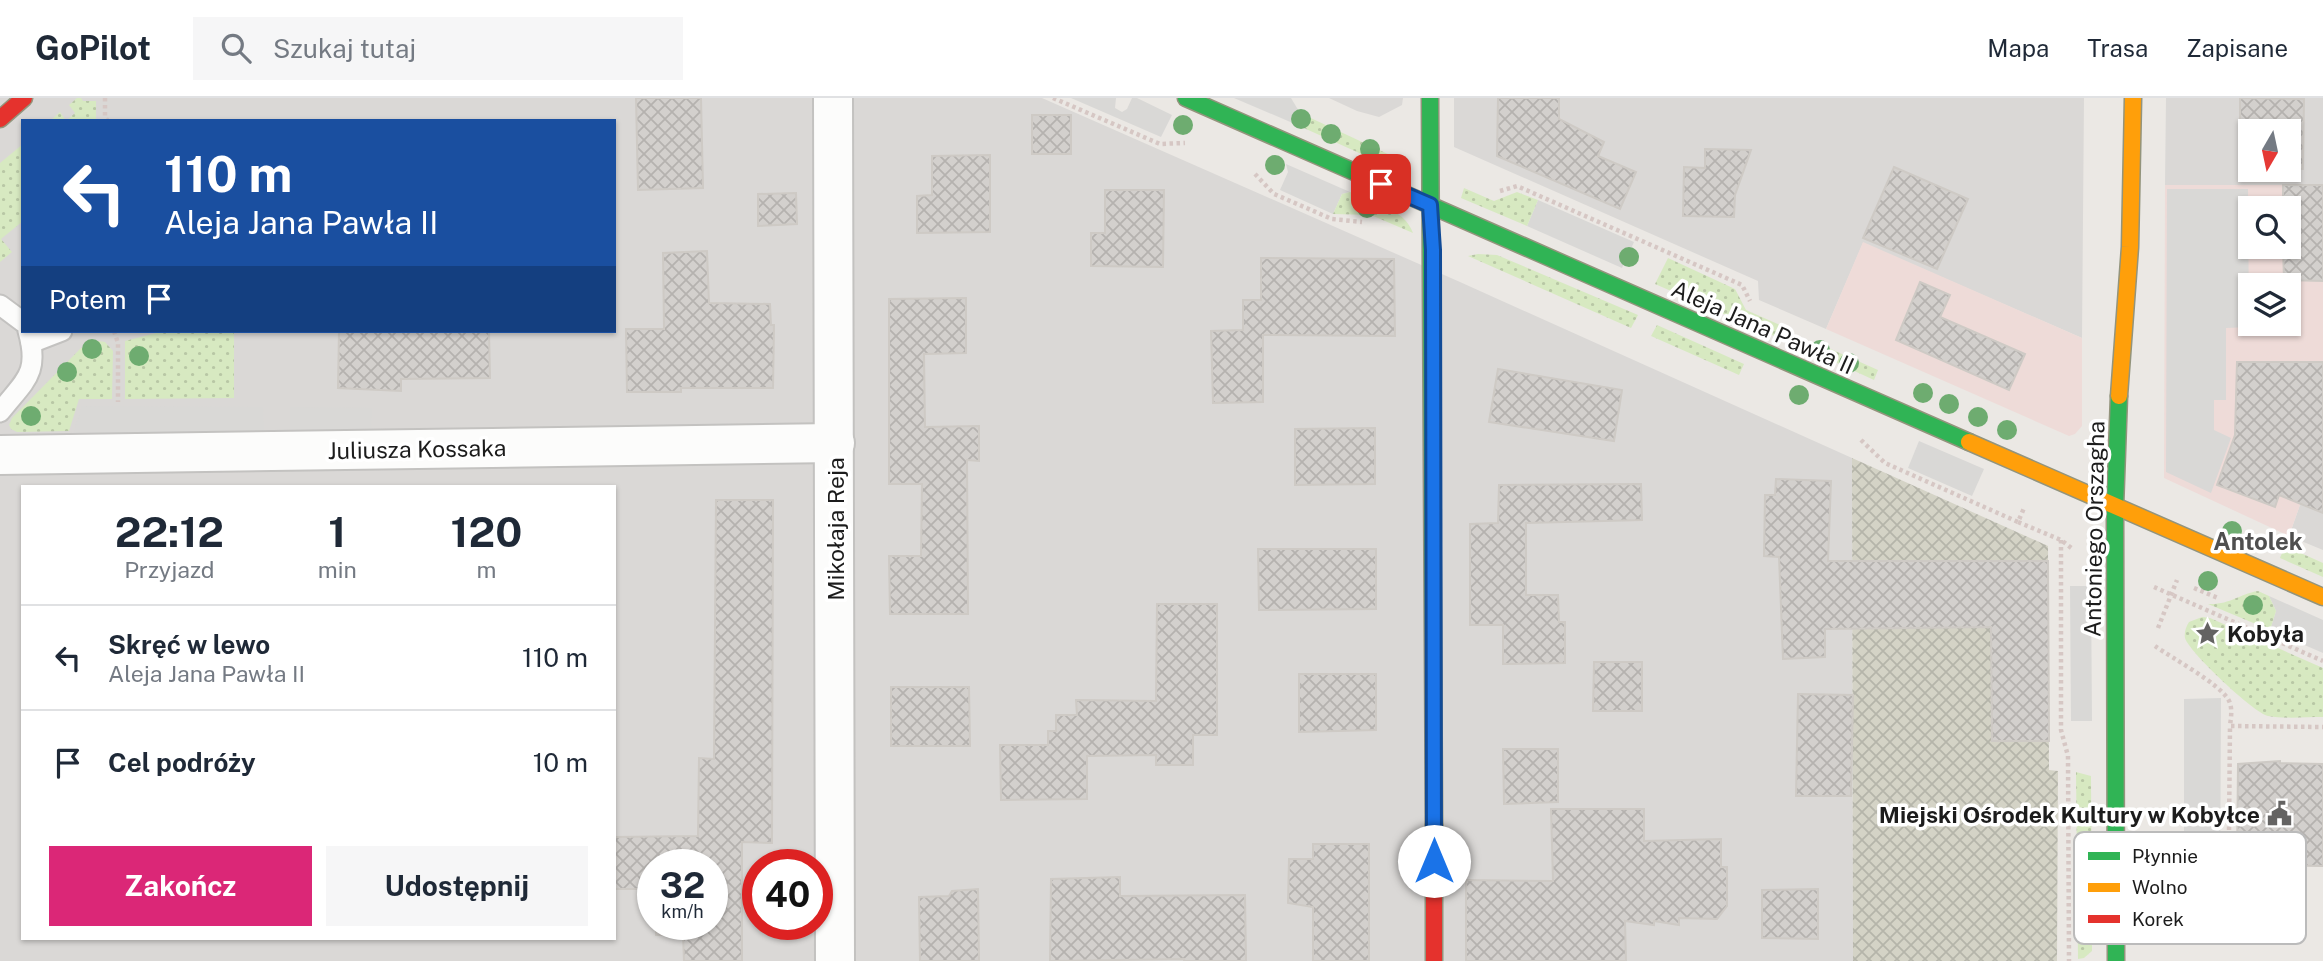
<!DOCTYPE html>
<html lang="pl">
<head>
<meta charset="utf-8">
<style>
  body { margin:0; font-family:"Public Sans",sans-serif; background:#f6f6f7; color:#1f2937; height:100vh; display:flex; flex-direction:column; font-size:26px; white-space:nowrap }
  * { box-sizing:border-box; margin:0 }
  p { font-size:23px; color:#747a83 }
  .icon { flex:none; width:38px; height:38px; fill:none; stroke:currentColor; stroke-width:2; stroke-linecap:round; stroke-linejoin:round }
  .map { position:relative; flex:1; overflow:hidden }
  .details { position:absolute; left:21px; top:387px; width:595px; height:455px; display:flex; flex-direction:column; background:#fff; border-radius:0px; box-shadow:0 2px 5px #0004 }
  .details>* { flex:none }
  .top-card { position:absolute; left:21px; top:21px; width:595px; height:214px; border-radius:0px; box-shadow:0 2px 5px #0004; background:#1a4fa0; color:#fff; overflow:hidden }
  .needle { width:46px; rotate:189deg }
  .controls { position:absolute; left:2238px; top:21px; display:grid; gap:14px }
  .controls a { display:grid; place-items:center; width:63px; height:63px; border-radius:0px; background:#fff; box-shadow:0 2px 5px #0004; font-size:35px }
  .speed { position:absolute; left:637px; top:751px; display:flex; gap:14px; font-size:35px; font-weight:700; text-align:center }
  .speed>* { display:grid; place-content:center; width:91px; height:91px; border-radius:50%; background:#fff; box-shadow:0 2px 5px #0004; line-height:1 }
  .speed small { font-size:18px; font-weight:400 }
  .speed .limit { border:10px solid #d22; background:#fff; color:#111 }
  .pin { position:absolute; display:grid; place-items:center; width:60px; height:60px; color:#fff; margin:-30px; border-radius:14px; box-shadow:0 4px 10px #0006 }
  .me { position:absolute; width:77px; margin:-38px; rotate:0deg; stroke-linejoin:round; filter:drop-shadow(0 0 5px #0008) }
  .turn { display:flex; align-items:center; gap:24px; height:147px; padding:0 28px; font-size:32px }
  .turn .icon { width:91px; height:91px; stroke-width:2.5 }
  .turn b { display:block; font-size:49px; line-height:60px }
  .then { display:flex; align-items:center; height:66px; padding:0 28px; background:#0003; gap:14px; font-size:26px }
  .eta { display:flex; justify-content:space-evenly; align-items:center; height:119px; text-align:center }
  .eta b { font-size:42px; font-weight:700; line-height:49px }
  .cta { display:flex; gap:14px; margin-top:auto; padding:14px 28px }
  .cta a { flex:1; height:80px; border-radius:0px; background:#db2777; color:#fff; font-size:28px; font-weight:700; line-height:80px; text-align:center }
  .cta a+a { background:#f6f6f7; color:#1f2937 }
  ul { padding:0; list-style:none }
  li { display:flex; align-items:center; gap:21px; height:105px; padding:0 28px; border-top:2px solid #e0e1e3 }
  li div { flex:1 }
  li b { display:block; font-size:26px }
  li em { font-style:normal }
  header { display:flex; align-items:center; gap:42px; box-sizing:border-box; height:98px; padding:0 35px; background:#fff; border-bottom:2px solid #e0e1e3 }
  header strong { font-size:33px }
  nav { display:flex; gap:38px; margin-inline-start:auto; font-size:24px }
  .search { width:490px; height:63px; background:#f6f6f7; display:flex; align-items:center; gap:18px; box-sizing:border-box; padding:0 24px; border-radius:0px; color:#747a83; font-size:26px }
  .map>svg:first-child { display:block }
</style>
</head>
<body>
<header>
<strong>GoPilot</strong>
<div class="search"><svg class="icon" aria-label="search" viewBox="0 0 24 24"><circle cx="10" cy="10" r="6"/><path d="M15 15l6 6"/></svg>Szukaj tutaj</div>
<nav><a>Mapa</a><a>Trasa</a><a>Zapisane</a></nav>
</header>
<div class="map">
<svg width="2323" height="863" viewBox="0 0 2323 863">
  <defs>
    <pattern id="construction-cross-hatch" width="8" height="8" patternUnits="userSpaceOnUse" patternTransform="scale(1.75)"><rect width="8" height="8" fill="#d4d3c6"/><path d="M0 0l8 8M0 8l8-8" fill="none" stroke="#b5b5aa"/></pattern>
    <pattern id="grass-dots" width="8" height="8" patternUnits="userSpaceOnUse" patternTransform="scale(1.75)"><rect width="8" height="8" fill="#d7e9c1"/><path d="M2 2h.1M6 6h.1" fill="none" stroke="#b8c7a5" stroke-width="1.8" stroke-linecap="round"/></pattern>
    <pattern id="building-cross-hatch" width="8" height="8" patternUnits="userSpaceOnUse" patternTransform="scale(1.75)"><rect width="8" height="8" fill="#d3d0cd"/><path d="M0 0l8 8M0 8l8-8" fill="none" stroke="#b5b2af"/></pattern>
  </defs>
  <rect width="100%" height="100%" fill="#ebe8e4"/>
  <g fill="#dad8d6" fill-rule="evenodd">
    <path d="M0,0H1042L1460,184L1852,360L1853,863H0ZM23,23H614V233H23ZM23,388H614V840H23ZM653,766H712V826H653ZM758,766H817V826H758Z"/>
    <path d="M1329,0H1403L1402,7L1379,19L1357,13Z"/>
    <path d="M1454,0H2084L2082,240L1863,145L1826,231L1759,202L1758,183L1454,49Z"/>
    <path d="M2166,0H2323V87H2165ZM2250,33H2289V72H2250Z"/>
    <path d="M2323,342V452L2289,438Z"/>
  </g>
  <g fill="#eedbd8" fill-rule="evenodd">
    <path d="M2165,87H2323V342L2289,438L2164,380ZM2250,110H2289V149H2250ZM2250,187H2289V226H2250Z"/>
    <path d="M1863,144L2082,240V328L2075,336L2069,338L1826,231Z"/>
  </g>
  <g fill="#d9d8d6">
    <path d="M1071,0H1116L1115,10L1122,14L1127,11L1132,0H1137L1172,17L1161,39Z"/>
    <path d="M1234,0H1291L1300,15L1295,26Z"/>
    <path d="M1286,66L1350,94L1342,96L1333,116L1280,92L1288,74Z"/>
    <path d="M2167,91H2248L2249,229L2226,230V302H2214V332L2231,340L2211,395L2166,374Z"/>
    <path d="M1538,102L1634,144L1622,170L1527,128Z"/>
    <path d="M82,308L263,309L264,334L73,336Z"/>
    <path d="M290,309L372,310L371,333L290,334Z"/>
    <path d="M1919,343L1984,371L1972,398L1908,370Z"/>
    <path d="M2070,488H2091L2092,623H2071Z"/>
    <path d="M2269,498L2323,522V555L2270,532L2276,513Z"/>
    <path d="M2221,600L2220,821L2184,820V601Z"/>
  </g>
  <path fill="url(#construction-cross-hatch)" d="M1852,360L2048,448L2049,672L2058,673L2057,863H1853Z"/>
  <g fill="url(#grass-dots)">
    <path d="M77,0H81L83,3H96V23H50L60,14L66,23L75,15L69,7Z"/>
    <path d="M1300,15L1390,57L1375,60L1368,59L1295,26Z"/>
    <path d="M23,46V123L1,141L12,154L0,164V65Z"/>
    <path d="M1464,90L1494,103L1517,94L1538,102L1527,128L1461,100Z"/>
    <path d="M1350,94C1371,103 1405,111 1413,135L1371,117L1333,116L1342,96Z"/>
    <path d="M1478,156L1497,157L1638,217L1631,230L1468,158Z"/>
    <path d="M1668,160L1735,191L1746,212L1794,233L1788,244L1655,186Z"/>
    <path d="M1657,227L1744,266L1739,277L1651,238Z"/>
    <path d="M164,233H234V300L125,301V243Z"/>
    <path d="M99,243L105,244L113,253L112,301H79L69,333L17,334L11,331L9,327L12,320L81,250Z"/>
    <path d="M1815,244L1878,272L1874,282L1811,253Z"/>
    <path d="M2285,448L2323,465V479L2280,460Z"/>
    <path d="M2258,493L2269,498L2276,513L2270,532L2208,506C2230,507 2239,496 2258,493Z"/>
    <path d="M2202,519L2210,520L2323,570V619C2305,619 2285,621 2268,618C2254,615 2189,554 2185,540C2184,534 2186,529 2189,524Z"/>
    <path d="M2076,674L2091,678L2092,853L2084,860L2078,861Z"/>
  </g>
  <g fill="url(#building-cross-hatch)" stroke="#cecac5" stroke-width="2">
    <path d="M636,0H701L703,90L638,92Z"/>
    <path d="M1498,0H1559V21L1604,44L1598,58L1636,74L1620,111L1497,58Z"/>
    <path d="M2240,0L2304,1L2303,71L2289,70V33H2250V70H2240Z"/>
    <rect x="1032" y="17" width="39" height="39"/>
    <path d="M1705,51L1751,52L1735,97L1734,119L1683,118L1684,69L1705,70Z"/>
    <path d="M990,57V134L917,135V98L932,97V58Z"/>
    <path d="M1894,69L1968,101L1937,171L1863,140Z"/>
    <path d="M2283,87H2323V183L2284,182L2283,149H2289V110H2283Z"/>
    <path d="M1105,92H1164L1163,169L1091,168V135H1105Z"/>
    <path d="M796,95L797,126L758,128V96Z"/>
    <path d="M707,153L709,205L770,206L771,227H774L773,290H681V294H627L626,231H664L663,155Z"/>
    <path d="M1261,160L1394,161L1395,238L1263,237V304L1213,305L1211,233L1243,232V202H1261Z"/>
    <path d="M1920,184L1950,197L1940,219L2025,256L2009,292L1896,242Z"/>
    <path d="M966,200V255L924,256L925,329L979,328V363L967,362L968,516H890L889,458H921L922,386H889V201Z"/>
    <path d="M339,233H489L490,280L401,281V293L338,290Z"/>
    <path d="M2237,264H2323V415L2279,397L2275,409L2217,387L2235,337Z"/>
    <path d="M1498,271L1622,292L1614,343L1489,324Z"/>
    <path d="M1375,330V386L1295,387V331Z"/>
    <path d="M1776,381L1831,383L1828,463H2048L2049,643H1992L1991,529L1825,531V559L1783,561L1779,459L1764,458L1765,397H1775Z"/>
    <path d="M1641,386L1642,422L1526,425V497H1558L1559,524H1565V565L1503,566V527H1470V426L1498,425L1499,387Z"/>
    <path d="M716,402H773L772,745L742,744V863H684L683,837H656V826H712V766H653V791H614V739L698,738L699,660L714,661Z"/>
    <path d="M1258,451H1376V511L1259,512Z"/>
    <path d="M1157,506H1217V637H1193V667H1156V657L1087,658V701L1001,702L1000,647H1048V633H1056V617H1077L1076,602L1156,603Z"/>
    <path d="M1594,564H1642V613H1593Z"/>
    <path d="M1299,576H1376V632L1299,634Z"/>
    <path d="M891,589H969L970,648H891Z"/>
    <path d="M1798,596L1853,597L1851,698H1796Z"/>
    <path d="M1503,651H1558V704L1504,706Z"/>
    <path d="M2280,663V665L2323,666V768L2237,767L2238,666Z"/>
    <path d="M1551,711H1644V743L1721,741V769H1727V808L1717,821L1679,820V827L1654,823V827L1625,823L1626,863H1466V782L1553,783Z"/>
    <path d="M1313,746H1369V863H1313V809L1288,805L1289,761H1313Z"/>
    <path d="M1120,779V798L1245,797L1246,863H1184V861L1050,863L1051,781Z"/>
    <path d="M978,791L979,863H920L919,799L949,798L952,793Z"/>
    <path d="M1818,791V841L1762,840V792Z"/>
  </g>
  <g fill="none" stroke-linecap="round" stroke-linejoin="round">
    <defs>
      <g id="lane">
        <path d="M0,207L23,224"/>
        <path d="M31,245L62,233"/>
        <path d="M0,314C25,282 40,276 28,233"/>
      </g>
      <g id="street">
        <path d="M833,0L835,863"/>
        <path d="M0,357L835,345"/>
      </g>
      <g id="fast">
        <path d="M1186,0L1969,344"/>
        <path d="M1430,0L1434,727"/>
        <path d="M2116,863L2115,409L2119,298"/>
      </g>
      <g id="slow">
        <path d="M2119,298L2130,149L2133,0"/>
        <path d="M1969,344L2323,499"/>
      </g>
      <g id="jam">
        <path d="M0,21L24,0"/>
        <path d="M1434,727V863"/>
      </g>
    </defs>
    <use href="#lane" stroke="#c3c2c0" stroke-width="23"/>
    <use href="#street" stroke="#c3c2c0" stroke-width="42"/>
    <use href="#fast" stroke="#93947c" stroke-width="19"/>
    <use href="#slow" stroke="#93947c" stroke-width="19"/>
    <use href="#jam" stroke="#93947c" stroke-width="19"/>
    <g stroke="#d6c7c4" stroke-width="4.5" stroke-dasharray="3.5 3.5" stroke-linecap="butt">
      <path d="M105,0V19L108,23"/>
      <path d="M1053,0L1160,46L1185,45"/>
      <path d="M1255,76L1274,96L1332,121L1362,124"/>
      <path d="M1500,93L1517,88L1742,187L1750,203"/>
      <path d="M114,233L118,245V304"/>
      <path d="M1861,342L1885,365L2018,424L2024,410"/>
      <path d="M2018,424L2061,442L2074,452"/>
      <path d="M2061,442V632L2068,658L2069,863"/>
      <path d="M2154,489L2323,563"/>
      <path d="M2194,490L2218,500"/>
      <path d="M2158,530L2177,482"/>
      <path d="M2155,548C2172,560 2218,585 2228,601C2233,609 2231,619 2230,628"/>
      <path d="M2228,837L2230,628L2323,629"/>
    </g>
    <use href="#lane" stroke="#fcfcfb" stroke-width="19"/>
    <use href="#street" stroke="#fcfcfb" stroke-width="38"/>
    <use href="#fast" stroke="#30b455" stroke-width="16"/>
    <use href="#slow" stroke="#ff9f0a" stroke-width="16"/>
    <use href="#jam" stroke="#e5322d" stroke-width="16"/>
  </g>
  <g fill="#6eac70">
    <circle cx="1301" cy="21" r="10"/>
    <circle cx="1183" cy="27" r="10"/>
    <circle cx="1331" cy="36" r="10"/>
    <circle cx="1370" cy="51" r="10"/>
    <circle cx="1275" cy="67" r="10"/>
    <circle cx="1367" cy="110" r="10"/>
    <circle cx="1629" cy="159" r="10"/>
    <circle cx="92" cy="251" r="10"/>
    <circle cx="1820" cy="252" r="10"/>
    <circle cx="139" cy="258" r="10"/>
    <circle cx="1849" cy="265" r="10"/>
    <circle cx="67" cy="274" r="10"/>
    <circle cx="1923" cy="295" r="10"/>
    <circle cx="1799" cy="297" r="10"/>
    <circle cx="1949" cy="306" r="10"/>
    <circle cx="31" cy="318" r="10"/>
    <circle cx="1978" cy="319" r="10"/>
    <circle cx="2007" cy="332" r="10"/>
    <circle cx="2232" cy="433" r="10"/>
    <circle cx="2208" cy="483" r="10"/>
    <circle cx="2253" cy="507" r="10"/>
  </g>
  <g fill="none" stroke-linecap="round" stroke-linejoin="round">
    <defs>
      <path id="route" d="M1381,86L1430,107L1433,152L1434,763"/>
    </defs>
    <use href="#route" stroke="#114b97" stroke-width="18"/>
    <use href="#route" stroke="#1a73e8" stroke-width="12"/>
  </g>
  <defs>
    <symbol id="sight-bare" viewBox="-9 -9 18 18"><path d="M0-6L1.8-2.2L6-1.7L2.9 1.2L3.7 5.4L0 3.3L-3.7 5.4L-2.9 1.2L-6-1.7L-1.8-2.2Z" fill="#646362" stroke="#fff" stroke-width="2.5" paint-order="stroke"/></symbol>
    <symbol id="civic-bare" viewBox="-9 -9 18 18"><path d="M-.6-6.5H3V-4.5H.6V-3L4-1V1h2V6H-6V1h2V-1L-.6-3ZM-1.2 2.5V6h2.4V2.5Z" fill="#646362" stroke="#fff" stroke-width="2.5" paint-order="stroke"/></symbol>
  </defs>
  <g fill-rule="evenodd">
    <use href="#sight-bare" x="2190" y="518" width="35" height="35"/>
    <use href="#civic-bare" x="2262" y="698" width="35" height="35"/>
  </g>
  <g text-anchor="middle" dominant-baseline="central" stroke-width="7" stroke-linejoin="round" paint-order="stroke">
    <g font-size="23" fill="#1c1c1c" stroke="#fff">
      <text transform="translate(1763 229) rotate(24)">Aleja Jana Pawła II</text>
      <text transform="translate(417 351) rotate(-1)">Juliusza Kossaka</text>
      <text transform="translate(835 431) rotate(-90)">Mikołaja Reja</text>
      <text transform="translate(2094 431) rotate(-89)">Antoniego Orszagha</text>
    </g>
    <g font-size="23" font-weight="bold" fill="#1c1c1c" stroke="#fff" text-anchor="start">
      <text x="2227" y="535">Kobyła</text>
      <text x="2260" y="716" text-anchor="end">Miejski Ośrodek Kultury w Kobyłce</text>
    </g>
    <g font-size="24" font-weight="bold" fill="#4f4f4f" stroke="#fff">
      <text x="2258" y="443">Antolek</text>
    </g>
  </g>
  <rect x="2074" y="734" width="232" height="112" rx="10" fill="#fff" stroke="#bbb" stroke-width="2"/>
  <rect x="2088" y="754" width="32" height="8" fill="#30b455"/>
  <rect x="2088" y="785" width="32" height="9" fill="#ff9f0a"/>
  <rect x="2088" y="817" width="32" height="8" fill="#e5322d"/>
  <g font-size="19" fill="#1c1c1c">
    <text x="2132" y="765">Płynnie</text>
    <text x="2132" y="796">Wolno</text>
    <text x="2132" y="828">Korek</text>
  </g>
</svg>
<div class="controls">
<a><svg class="needle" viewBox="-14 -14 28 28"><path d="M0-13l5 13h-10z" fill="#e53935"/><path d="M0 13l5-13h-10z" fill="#747a83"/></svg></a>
<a><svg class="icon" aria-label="search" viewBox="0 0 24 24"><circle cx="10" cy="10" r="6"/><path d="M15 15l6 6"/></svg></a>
<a><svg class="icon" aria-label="layers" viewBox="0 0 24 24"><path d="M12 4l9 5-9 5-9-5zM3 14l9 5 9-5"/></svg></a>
</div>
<div class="speed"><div>32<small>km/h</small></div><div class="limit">40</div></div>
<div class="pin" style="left:1381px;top:86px;background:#d93025"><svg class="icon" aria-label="arrive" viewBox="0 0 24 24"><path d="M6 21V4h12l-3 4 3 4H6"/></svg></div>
<svg class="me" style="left:1434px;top:763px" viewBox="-20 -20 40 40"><circle r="19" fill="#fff"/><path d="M0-13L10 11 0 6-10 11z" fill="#1a73e8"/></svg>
<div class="top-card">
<div class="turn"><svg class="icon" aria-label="left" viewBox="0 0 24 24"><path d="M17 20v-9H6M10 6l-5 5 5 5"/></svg><div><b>110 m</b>Aleja Jana Pawła II</div></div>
<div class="then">Potem<svg class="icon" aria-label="arrive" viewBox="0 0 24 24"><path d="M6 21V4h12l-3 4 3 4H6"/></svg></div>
</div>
<section class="details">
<div class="eta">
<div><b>22:12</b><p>Przyjazd</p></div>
<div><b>1</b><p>min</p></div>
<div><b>120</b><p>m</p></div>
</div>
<ul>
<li><svg class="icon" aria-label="left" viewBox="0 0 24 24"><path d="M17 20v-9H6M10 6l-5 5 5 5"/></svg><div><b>Skręć w lewo</b><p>Aleja Jana Pawła II</p></div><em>110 m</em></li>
<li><svg class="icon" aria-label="arrive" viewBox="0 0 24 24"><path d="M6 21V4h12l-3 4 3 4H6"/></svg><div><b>Cel podróży</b></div><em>10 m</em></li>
</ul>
<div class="cta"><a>Zakończ</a><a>Udostępnij</a></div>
</section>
</div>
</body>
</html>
